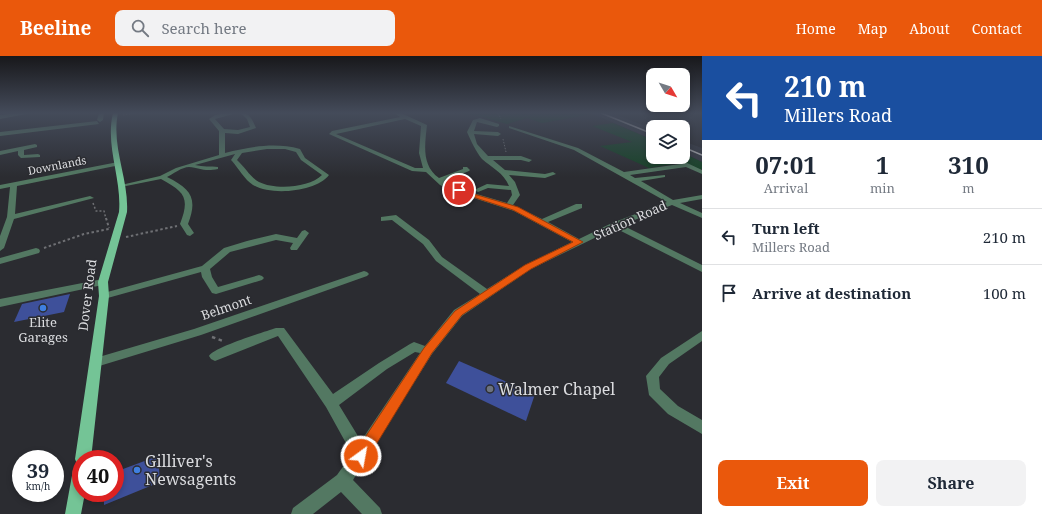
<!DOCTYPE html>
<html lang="en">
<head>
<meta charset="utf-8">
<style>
  body { margin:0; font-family:"Noto Serif",serif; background:#f2f2f3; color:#1f2937; height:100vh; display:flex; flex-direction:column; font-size:15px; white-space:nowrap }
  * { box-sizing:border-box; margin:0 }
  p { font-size:13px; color:#747a83 }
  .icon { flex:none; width:22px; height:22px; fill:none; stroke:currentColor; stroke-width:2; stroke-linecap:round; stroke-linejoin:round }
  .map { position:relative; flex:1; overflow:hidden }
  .details { display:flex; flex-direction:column; background:#fff; width:340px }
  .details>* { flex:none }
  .banner { background:#1a4fa0; color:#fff; overflow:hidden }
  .needle { width:26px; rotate:129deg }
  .controls { position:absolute; left:646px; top:12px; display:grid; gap:8px }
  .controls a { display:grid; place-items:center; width:44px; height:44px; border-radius:8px; background:#fff; box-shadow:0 2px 6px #0003; font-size:20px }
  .speed { position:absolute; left:12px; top:394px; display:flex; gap:8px; font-size:20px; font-weight:700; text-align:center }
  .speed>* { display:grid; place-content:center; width:52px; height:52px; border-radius:50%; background:#fff; box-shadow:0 2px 6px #0003; line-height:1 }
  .speed small { font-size:10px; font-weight:400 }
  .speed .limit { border:6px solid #d22; background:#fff; color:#111 }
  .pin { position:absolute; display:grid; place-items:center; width:34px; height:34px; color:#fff; margin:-17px; border:2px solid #fff; border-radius:50%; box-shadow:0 1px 4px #0007 }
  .me { position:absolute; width:44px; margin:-22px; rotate:32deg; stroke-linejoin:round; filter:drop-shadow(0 0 3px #0008) }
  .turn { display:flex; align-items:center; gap:14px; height:84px; padding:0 16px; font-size:18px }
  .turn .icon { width:52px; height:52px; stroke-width:2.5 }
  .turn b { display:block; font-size:28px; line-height:34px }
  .eta { display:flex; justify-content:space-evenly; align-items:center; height:68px; text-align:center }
  .eta b { font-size:24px; font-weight:700; line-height:28px }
  .cta { display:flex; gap:8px; margin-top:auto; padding:8px 16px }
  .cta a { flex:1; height:46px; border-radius:8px; background:#ea580c; color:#fff; font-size:16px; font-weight:700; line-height:46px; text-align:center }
  .cta a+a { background:#f2f2f3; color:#1f2937 }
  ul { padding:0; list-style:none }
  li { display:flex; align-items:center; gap:12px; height:56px; padding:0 16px; border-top:1px solid #e0e1e3 }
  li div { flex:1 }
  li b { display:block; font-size:15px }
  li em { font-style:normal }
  header { display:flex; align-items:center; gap:24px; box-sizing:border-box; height:56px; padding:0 20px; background:#ea580c; color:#fff }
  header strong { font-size:19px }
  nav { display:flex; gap:22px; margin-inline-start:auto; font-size:14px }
  .search { width:280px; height:36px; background:#f2f2f3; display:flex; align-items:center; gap:10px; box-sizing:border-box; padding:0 14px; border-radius:8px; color:#747a83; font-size:15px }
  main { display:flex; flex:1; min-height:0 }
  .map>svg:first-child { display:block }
</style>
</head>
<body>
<header>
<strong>Beeline</strong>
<div class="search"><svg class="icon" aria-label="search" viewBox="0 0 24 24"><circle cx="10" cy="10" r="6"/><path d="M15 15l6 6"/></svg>Search here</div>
<nav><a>Home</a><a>Map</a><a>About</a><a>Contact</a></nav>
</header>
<main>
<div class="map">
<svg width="702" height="458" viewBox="0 0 702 458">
  <rect width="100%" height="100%" fill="#2b2c31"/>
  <g fill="#343741">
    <path d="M591,57H612L653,73V84Z"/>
    <path d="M683,85L702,92V106L683,97Z"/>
  </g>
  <g fill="#164226">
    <path d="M454,57H591L593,58L542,67L527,62L507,68L478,60Z"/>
    <path d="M613,67L653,84V95L640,90L653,96V101H665L680,107L649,112L600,90L632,86L592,70Z"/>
    <path d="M683,97L702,106V113L698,114L668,101H683Z"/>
  </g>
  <g fill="#3e509a">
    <path d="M70,238L64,256L14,266L22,248Z"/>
    <path d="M459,305L535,338L526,365L446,327Z"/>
    <path d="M158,400L160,426L104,449V437H115V416Z"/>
  </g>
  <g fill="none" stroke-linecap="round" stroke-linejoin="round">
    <g stroke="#6f7074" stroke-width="1" stroke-dasharray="1.5 1.5" stroke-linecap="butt">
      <path d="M498,57L501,63"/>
      <path d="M123,59L137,57"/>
      <path d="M503,83L506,96"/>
    </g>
    <path stroke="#6f7074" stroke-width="1.5" stroke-dasharray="2 2" stroke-linecap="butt" d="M93,147L96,155H104L106,163"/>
    <g stroke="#6f7074" stroke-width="2" stroke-dasharray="2.5 2.5" stroke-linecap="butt">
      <path d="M106,162L109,172"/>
      <path d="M126,181L177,170"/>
      <path d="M44,192L84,178L109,173"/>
    </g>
    <path stroke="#6f7074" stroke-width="2.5" stroke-dasharray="3.5 3.5" stroke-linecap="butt" d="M212,281L223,285"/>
    <g fill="#537862" fill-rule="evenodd">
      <path d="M17,57H32L0,63V59Z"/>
      <path d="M99,57H104L103,64L100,66L97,64Z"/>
      <path d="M225,57H237L215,63L224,73L238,74L250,71L247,63L240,57C250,57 252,63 256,72L238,78L225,77V97C250,91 274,86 300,93L305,102L329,119C316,136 271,140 253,129C245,124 238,112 232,105L231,104L235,98L195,109C203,111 211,110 218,111V113C204,116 200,112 189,111C182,111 173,118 167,121C191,133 198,142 188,168L194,177L190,180L187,179L180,168C190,142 185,136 161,123L121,131V129L160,120L176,112L219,99V75L209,63L215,59ZM267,93H285L296,96L301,104L322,119C309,132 275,134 259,126C251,122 244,110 237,104L242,97Z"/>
      <path d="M394,57H401L427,69C425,88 421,109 439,122L463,113V111H467L470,114L469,115L444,125L470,136L507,147L512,139L511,134L488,132L478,136L474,134L487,128L509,130C504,117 491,111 482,103C476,96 471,85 467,76L473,64L480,62L499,68V70L497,71L477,66L474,75L498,76L501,78L498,80L474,78L477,88L488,100H521L532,104L529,106L521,104H493L505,114L545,118L553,116L556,118L545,122L509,119L515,126L520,139L513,149L542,163L576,148H582V152L548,166L579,183L612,167L667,146L574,94L509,72V70L578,92L624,116L687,107L702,114V118L686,111L630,119L635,122L665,119V121L641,125L673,144L702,139V143L680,147L702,157V162L672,149L622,169L702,209V216L615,172L531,213L462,260L432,298L368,399L366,405L364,406L353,424L380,452L382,458H362L341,436L313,458H291L293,452L337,419L352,398L326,351L278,280L215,305L211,303L209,300C214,291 264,276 276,272H284L333,338L379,307L410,288L414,286L425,290L454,254L480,238L436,205L423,188L392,164L381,165V161L396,159L429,184L442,201L487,233L525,209L572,186L514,155L452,135L440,129L426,116L412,115L329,78L332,75L400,61ZM405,63L421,70L419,97L423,112H415L336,78ZM415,296L420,297L361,385L339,349L387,313Z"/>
      <path d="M97,65L99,68L0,80V76Z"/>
      <path d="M35,88L37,89V91L24,94V99L38,98L40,99V101L21,102L18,99V95L0,99V95Z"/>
      <path d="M118,106L120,107V109L17,130L15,158L90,140L94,142L14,163L4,192L0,195V180L7,161L10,131L0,133V129Z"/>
      <path d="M305,174L309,177L297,194H291L290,192L293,187L276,184L230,196L210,213L212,221L218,231L259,219L262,220L264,222L262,224L216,238L212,237L202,221L201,216L104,243L99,240L100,238L202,210L224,192L247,185L276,178L297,182L302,175Z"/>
      <path d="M36,192L39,193L40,195L39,197L0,208V202Z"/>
      <path d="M364,215L367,216L369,218L367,220L201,279L96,311L92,309L90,306L92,303L194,273Z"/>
      <path d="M103,223L107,224L108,226L107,228L0,251V243Z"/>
      <path d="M702,275V285L669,308L659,321L660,333L678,350L702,364V378L668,358L649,339L646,320L661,302Z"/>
    </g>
    <path fill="#74c496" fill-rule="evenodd" d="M113,57H118C111,91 129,123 127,156L108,226L109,240L91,403H81V437H85L81,458H65L73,414L77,408L75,403L99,240L98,226L119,156C122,123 105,90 113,57Z"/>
    <g stroke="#afb0b3" stroke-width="1.5">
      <path d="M601,57L653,78"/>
      <path d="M683,91L702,99"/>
    </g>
  </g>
  <linearGradient id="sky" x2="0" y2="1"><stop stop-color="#18181b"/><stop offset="0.47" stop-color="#444b5a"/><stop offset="1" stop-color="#444b5a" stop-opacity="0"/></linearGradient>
  <rect width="702" height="121" fill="url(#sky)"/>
  <path fill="#ea580c" stroke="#983908" d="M457,133L518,151L583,186L531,213L462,259L432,297L366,405L361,407L356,405L354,400L356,395L424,292L455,255L525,209L573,186L513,154L457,136Z"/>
  <g fill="#3f7fe0" stroke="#2b2c31" stroke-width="1.5">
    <circle cx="43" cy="252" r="4"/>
    <circle cx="137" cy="414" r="4"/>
  </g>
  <circle fill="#6b7280" stroke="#2b2c31" stroke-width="1.5" cx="490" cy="333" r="4"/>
  <g text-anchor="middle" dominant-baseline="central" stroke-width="3" stroke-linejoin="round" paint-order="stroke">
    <g font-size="11" fill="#dbdcdf" stroke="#2b2c31">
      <text transform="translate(57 109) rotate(-11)">Downlands</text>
    </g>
    <g font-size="13" fill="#dbdcdf" stroke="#2b2c31">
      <text transform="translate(630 164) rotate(-24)">Station Road</text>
      <text transform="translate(87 239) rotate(-83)">Dover Road</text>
      <text transform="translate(226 251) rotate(-19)">Belmont</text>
    </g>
    <g font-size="13" fill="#dbdcdf" stroke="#2b2c31">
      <text x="43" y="266">Elite<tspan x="43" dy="15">Garages</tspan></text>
    </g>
    <g font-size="16" fill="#dbdcdf" stroke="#2b2c31" text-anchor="start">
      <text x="498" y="333">Walmer Chapel</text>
      <text x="145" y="405">Gilliver's<tspan x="145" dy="18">Newsagents</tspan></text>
    </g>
  </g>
</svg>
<div class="controls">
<a><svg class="needle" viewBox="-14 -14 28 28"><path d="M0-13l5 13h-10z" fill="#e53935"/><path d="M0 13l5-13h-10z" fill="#747a83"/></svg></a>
<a><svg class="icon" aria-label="layers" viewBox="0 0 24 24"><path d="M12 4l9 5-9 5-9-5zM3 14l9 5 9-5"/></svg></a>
</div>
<div class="speed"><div>39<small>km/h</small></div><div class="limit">40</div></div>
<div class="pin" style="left:459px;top:134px;background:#d93025"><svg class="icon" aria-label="arrive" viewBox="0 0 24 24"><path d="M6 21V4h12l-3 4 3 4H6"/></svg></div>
<svg class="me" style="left:361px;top:400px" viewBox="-20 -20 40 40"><circle r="17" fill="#ea580c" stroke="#fff" stroke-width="3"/><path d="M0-11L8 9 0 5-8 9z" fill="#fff"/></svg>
</div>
<section class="details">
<div class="banner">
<div class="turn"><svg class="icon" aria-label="left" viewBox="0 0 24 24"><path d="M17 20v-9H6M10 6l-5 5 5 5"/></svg><div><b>210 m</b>Millers Road</div></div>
</div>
<div class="eta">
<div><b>07:01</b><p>Arrival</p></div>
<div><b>1</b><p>min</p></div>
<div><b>310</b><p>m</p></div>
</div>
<ul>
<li><svg class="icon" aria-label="left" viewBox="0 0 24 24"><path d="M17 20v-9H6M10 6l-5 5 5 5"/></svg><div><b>Turn left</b><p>Millers Road</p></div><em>210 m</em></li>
<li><svg class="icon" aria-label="arrive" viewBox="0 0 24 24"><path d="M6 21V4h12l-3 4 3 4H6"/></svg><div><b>Arrive at destination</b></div><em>100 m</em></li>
</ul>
<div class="cta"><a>Exit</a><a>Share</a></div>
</section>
</main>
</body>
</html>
